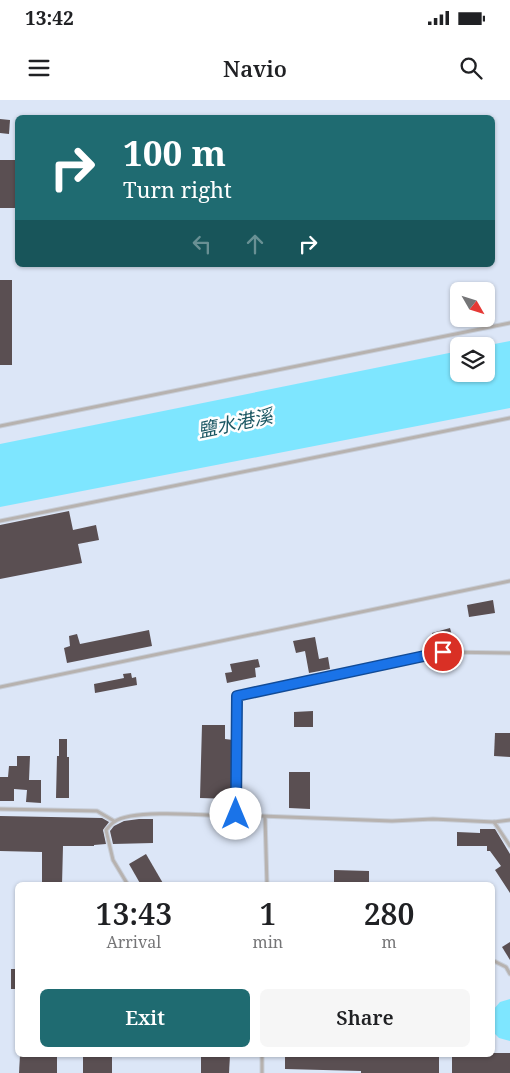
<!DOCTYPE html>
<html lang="en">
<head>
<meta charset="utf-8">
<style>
  body { margin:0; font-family:"Noto Serif","Noto Sans TC",serif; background:#f6f6f6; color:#202124; height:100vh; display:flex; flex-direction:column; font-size:19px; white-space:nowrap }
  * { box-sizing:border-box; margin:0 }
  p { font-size:16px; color:#757577 }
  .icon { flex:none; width:28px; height:28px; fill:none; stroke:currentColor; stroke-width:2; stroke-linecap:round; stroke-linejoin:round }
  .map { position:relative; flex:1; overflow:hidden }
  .details { position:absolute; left:15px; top:782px; width:480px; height:175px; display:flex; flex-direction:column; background:#fff; border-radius:8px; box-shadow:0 1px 4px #0004 }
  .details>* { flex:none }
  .banner { position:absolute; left:15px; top:15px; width:480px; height:152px; border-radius:8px; box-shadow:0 1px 4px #0004; background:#1f6b71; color:#fff; overflow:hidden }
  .needle { width:32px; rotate:129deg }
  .fabs { position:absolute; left:450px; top:182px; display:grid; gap:10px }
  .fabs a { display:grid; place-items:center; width:45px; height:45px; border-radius:8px; background:#fff; box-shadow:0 1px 4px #0004; font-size:25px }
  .pin { position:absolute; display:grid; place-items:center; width:42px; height:42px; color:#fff; margin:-21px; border:2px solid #fff; border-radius:50%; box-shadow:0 1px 5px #0007 }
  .me { position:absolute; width:55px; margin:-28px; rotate:0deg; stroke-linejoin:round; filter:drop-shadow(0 0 4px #0008) }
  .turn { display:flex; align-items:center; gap:18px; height:105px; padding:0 25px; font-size:22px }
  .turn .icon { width:65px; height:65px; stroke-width:2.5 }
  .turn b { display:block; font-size:35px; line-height:42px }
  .lanes { display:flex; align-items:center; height:48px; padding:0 25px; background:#0003; justify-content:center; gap:25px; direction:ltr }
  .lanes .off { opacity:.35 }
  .eta { display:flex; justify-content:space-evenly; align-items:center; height:85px; text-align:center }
  .eta b { font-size:30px; font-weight:600; line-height:35px }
  .primary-button { display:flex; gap:10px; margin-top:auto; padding:10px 25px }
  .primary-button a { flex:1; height:58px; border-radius:8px; background:#1f6b71; color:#fff; font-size:20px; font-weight:600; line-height:58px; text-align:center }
  .primary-button a+a { background:#f6f6f6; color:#202124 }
  .status { display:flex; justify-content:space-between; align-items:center; height:35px; padding:0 25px; background:#fff; direction:ltr }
  .status svg { height:14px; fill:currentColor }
  header { display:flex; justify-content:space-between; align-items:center; height:65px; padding:0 25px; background:#fff; font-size:22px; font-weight:600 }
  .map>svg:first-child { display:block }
</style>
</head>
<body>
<div class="status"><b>13:42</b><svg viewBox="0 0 49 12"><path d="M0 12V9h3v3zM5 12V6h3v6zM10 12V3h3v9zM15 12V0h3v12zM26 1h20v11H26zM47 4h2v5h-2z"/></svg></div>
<header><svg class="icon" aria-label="menu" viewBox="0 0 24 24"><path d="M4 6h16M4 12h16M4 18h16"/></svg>Navio<svg class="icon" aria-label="search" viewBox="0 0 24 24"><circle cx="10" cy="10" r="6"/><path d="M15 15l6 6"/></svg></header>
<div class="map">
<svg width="510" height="973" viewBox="0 0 510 973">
  <rect width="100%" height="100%" fill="#eaf1fc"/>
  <path fill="#dce6f7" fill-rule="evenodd" d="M0,0H510V973H0ZM18,18H492V165H18ZM459,191H486V219H459ZM459,246H486V274H459ZM18,785H492V955H18Z"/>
  <g fill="#7ee6ff">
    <path d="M510,241V308L0,407V344L459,251V274H486V246H484Z"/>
    <path d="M510,899V941L499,938L492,931L493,910L500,902Z"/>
  </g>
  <g fill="#5a4f52">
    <path d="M0,19L10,20L9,34L0,33Z"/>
    <path d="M0,60H15V89H18V108H0Z"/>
    <rect x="0" y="180" width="12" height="85"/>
    <path d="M69,411L73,430L96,425L99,440L78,444L82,463L0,479V425Z"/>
    <path d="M493,500L495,513L469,517L467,505Z"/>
    <path d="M450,528L454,543L436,547L432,533Z"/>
    <path d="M149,530L152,546L67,563L64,548L70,546L69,536L77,534L80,544Z"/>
    <path d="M315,537L319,559L328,557L330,569L309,573L305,551L296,553L293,541Z"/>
    <path d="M258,559L260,567L255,568L256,577L227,583L225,573L232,572L230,564Z"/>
    <path d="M131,573L132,578L136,577L137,585L95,593L94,584L124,578L123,574Z"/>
    <path d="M313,611V627H294V612Z"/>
    <path d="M202,625H225V639L233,640L232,699L200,698Z"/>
    <path d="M495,633H510V657L494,656Z"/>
    <path d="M59,639H67V657H69V698H56L57,656H59Z"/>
    <path d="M17,656H30L29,680H41V703L26,702L27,690L14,689V701H0V677H8L9,666H17Z"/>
    <path d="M289,672H310V709L289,708Z"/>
    <path d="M0,716L102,718L109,722L103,730L106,744L94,745V746H63L62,785H42V752L0,751Z"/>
    <path d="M139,719H153V743L113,744L110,731L114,726L124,721Z"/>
    <path d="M480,729H495L510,754V793L495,770L501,766L490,751H487V746H457V732L480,733Z"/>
    <path d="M146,754L164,785H141L129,764Z"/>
    <path d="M334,770L369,771V785H334Z"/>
    <path d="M510,842V860L502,847Z"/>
    <rect x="11" y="869" width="7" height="20"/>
    <path d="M492,953H510V973H452V955H492Z"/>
    <path d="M20,955H57V973H19Z"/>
    <rect x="83" y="955" width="29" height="18"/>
    <path d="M201,955H230L229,973H201Z"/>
    <path d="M285,955H439V973H361V971L285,969Z"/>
  </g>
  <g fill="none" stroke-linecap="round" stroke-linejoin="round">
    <defs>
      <g id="service">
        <path d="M0,326L510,223"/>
        <path d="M0,421L510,318"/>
        <path d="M0,587L510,481"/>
        <path d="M0,709L97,711L114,721"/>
        <path d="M236,715L237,596L443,552L510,553"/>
        <path d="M265,717L267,785"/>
        <path d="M494,722L510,746"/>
        <path d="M128,785L113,760L106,730C108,728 111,724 114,722C131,709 204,715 227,716L236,715L392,721L433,719L494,722L510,720"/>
        <path d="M492,860L506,867L510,874"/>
        <path d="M262,973V955"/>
      </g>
    </defs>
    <use href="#service" stroke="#c8ced8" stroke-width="5"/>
    <use href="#service" stroke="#b7b2af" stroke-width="3"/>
  </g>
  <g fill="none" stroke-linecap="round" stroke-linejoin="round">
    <defs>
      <path id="route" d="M236,714L237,596L443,552"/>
    </defs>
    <use href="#route" stroke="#114b97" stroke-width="12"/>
    <use href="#route" stroke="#1a73e8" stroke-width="9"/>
  </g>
  <g text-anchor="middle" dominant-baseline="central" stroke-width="5" stroke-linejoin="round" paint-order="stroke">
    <g font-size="19" font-style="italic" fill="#1b5763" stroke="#fefefe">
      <text transform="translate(235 323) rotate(-12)">鹽水港溪</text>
    </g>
  </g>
</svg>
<div class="fabs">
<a><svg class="needle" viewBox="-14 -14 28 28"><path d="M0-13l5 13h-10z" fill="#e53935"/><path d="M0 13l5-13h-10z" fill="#757577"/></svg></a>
<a><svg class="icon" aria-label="layers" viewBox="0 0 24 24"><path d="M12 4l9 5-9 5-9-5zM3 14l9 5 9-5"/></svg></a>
</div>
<div class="pin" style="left:443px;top:552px;background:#d93025"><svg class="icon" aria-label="arrive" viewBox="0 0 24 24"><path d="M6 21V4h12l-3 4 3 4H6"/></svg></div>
<svg class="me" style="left:236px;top:714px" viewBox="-20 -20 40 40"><circle r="19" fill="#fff"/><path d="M0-13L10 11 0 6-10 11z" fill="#1a73e8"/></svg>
<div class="banner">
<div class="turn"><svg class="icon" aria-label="right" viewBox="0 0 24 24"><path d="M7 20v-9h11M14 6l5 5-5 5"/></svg><div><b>100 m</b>Turn right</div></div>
<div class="lanes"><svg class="icon off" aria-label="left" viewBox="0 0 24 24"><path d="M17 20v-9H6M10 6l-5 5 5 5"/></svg><svg class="icon off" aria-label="ahead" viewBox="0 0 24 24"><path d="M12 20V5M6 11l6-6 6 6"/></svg><svg class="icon" aria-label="right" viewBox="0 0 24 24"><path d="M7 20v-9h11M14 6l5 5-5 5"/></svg></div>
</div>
<section class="details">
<div class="eta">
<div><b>13:43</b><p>Arrival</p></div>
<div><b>1</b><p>min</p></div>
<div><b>280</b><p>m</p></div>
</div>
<div class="primary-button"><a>Exit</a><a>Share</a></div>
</section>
</div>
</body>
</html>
